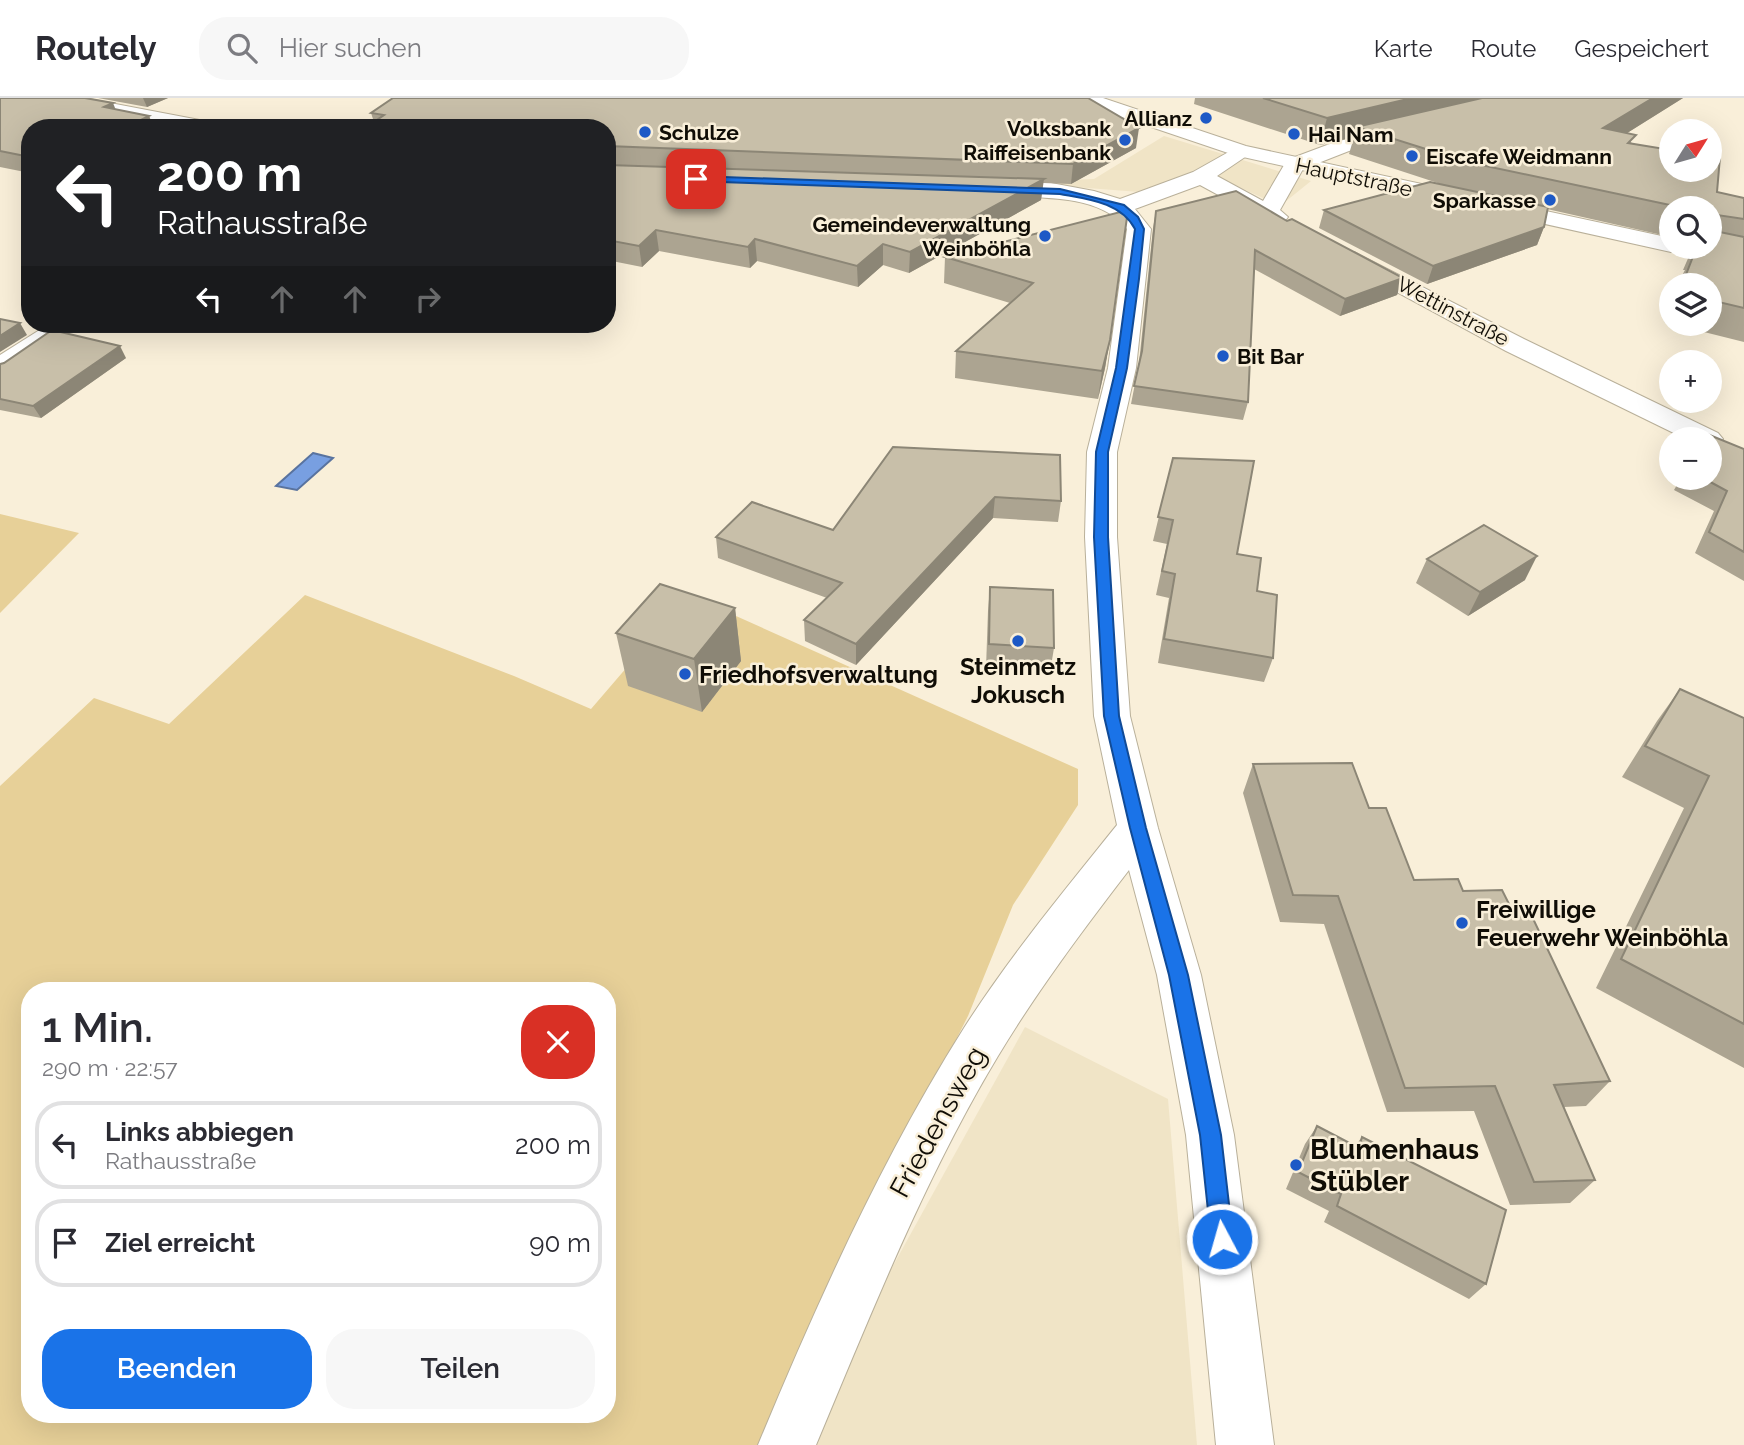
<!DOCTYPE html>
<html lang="de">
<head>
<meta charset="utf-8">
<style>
  body { margin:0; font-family:Raleway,sans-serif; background:#f7f7f7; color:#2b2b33; height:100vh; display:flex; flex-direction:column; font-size:26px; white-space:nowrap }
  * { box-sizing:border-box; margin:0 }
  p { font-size:23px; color:#7c7c81 }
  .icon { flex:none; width:38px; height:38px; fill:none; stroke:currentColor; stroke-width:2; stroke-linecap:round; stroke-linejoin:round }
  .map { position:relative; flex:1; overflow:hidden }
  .drawer { position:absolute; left:21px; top:884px; width:595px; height:441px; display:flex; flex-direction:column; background:#fff; border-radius:28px; box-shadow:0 7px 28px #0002 }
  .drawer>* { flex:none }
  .hud { position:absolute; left:21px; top:21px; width:595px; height:214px; border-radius:28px; box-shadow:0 7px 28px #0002; background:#202124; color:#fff; overflow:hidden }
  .needle { width:46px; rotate:53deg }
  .tools { position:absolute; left:1659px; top:21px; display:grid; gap:14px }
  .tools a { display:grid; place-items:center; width:63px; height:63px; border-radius:50%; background:#fff; box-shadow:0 7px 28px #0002; font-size:35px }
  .pin { position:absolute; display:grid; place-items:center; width:60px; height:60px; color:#fff; margin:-30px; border-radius:14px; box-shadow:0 4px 10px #0006 }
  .me { position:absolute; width:77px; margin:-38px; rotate:354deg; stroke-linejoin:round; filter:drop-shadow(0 0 5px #0008) }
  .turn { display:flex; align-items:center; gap:24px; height:147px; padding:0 21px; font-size:32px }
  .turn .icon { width:91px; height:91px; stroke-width:2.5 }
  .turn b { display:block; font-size:49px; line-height:60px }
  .lanes { display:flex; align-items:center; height:66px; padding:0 21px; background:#0003; justify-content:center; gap:35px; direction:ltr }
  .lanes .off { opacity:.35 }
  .round { display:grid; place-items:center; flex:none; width:74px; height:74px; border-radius:28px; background:#f7f7f7 }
  .summary { display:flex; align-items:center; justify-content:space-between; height:119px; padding:0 21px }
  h1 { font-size:42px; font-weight:600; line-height:52px }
  .cta { display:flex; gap:14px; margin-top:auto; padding:14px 21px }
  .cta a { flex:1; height:80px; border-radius:28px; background:#1a73e8; color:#fff; font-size:28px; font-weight:600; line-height:80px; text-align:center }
  .cta a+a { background:#f7f7f7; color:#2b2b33 }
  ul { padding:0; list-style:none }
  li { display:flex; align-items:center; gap:21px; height:88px; margin:0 14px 10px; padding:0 7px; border:4px solid #e1e1e2; border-radius:28px }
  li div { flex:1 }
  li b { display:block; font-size:26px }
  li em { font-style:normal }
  header { display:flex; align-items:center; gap:42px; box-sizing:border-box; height:98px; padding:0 35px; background:#fff; border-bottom:2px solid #e1e1e2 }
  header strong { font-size:33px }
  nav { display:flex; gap:38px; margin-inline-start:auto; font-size:24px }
  .search { width:490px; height:63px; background:#f7f7f7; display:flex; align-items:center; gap:18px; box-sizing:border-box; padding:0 24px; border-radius:28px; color:#7c7c81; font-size:26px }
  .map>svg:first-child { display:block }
</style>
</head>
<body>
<header>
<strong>Routely</strong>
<div class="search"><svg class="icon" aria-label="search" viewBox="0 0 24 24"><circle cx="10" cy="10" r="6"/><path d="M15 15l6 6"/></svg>Hier suchen</div>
<nav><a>Karte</a><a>Route</a><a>Gespeichert</a></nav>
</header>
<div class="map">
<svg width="1744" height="1347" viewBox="0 0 1744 1347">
  <rect width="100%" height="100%" fill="#f9efd9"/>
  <g fill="#f0e4c6">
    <path d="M1164,38L1311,83L1280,108L1200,71L1152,95L1008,84L1094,81Z"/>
    <path d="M1025,929L1168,1001L1197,1347H806L836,1271Z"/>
  </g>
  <g fill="#e7d098" fill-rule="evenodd">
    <path d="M0,416L79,435L0,515Z"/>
    <path d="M305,497L514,578L591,611L689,497L1078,671V707L1013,807L968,918L838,1176L766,1347H0V688L94,600L169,626ZM30,892H607V1316H30Z"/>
  </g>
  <path fill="#789fe1" stroke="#59739f" stroke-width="2" d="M313,355L333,360L297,392L276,388Z"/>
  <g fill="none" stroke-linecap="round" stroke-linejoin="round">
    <defs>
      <g id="minor">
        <path d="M43,0H84L210,24L220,30H177L53,6Z"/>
        <path d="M1401,28L1411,34L1408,38L1349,53L1303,71L1280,112L1288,119L1284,124H1268L1200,87L1135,111L1151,131L1136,270L1117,354V439L1130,618L1158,730L1201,877L1234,1037L1274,1347H1216L1186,1037L1157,877L1129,772C1083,832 1037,893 998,958C924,1081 871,1216 816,1347H758C817,1205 882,1060 964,930C1010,858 1064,793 1117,727L1094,618L1085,439L1087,354L1108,270L1127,131C1091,83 993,109 980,90L991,83L1051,85L1094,93L1120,101L1193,74L1241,47L1252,53L1248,57L1217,78L1263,103L1287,62L1335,44Z"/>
        <path d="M1354,154L1524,241L1718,335L1723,341L1718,347L1710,349V341H1686L1506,253L1345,166L1342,161L1345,156Z"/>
        <path d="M49,226H79L10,275L0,277V257Z"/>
      </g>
      <path id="major" d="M1074,0H1103L1246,48L1671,140V149H1682L1671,154L1234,57L1077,4Z"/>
    </defs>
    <use href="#minor" stroke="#b9b09a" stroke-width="2"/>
    <use href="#major" stroke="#b9b09a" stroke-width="2"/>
    <use href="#minor" fill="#fff" fill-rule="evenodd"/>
    <use href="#major" fill="#fff" fill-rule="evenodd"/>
  </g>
  <g fill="#aca491">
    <path d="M0,0L116,12L149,18L154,30H30V75L0,69Z"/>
    <path d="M98,0H168L147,9Z"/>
    <path d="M1195,0H1683L1627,35L1632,46L1717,94L1744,100V244L1664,224L1671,204V226H1710V187H1677L1685,172H1683L1693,149H1710V110H1671V139L1547,111L1544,129L1537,147L1427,186L1319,130L1324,112L1447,88L1349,56L1354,39L1320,47L1194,6Z"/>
    <path d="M371,15L1136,50L1071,86L1043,85L1041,102L909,175L883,167L858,189L757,163L750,170L659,153L642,169L607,162V30L374,24Z"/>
    <path d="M1128,112L1105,270L1098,301L955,280L956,253L1010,205L944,185L945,159Z"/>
    <path d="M1156,113L1287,123L1403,180L1397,197L1340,218L1254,171L1248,304L1243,322L1131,306L1139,265L1153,130Z"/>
    <path d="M126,260L41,320L0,312V266Z"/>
    <path d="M893,349L1061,403L1058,424L993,420L856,567L805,543L804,522L827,500L718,460L716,439L833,432Z"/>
    <path d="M1744,351V483L1695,455L1714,413L1674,392L1681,380H1710Z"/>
    <path d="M1173,360L1237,456L1257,493L1273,560L1264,584L1158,565L1169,500L1156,497L1167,446L1153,443Z"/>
    <path d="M1427,461L1525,482L1468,518L1416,485Z"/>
    <path d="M990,489L1054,550L1050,574L986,570L988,513Z"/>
    <path d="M735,510L741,563L702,614L628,588L616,535Z"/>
    <path d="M1680,591L1744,620V970L1596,890L1684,710L1622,679L1657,623Z"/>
    <path d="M1253,666L1369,710L1414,782L1463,793L1511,810L1610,983L1586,1008L1564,1009L1595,1082L1570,1105L1510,1107L1474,1013L1387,1014L1324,826L1280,824L1243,695Z"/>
    <path d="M1317,1028L1355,1048L1362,1039L1486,1186L1469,1201L1324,1124L1329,1113L1286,1091L1305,1046Z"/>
  </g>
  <g fill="#8c8676">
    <path d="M143,0H168L147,9Z"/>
    <path d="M1412,0H1511L1356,29L1354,39L1320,47L1327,20Z"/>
    <path d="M1653,0H1683L1592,57L1603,30Z"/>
    <path d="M113,5L120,22L104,9Z"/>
    <path d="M149,18L154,30H125Z"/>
    <path d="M1139,30L1136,50L1071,86L1073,66Z"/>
    <path d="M1044,81L1041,102L909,175L910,154Z"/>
    <path d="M1544,129L1537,147L1427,186L1433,168Z"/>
    <path d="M656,132L659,153L642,169L639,148Z"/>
    <path d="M755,141L757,163L750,170L748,149Z"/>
    <path d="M883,146V167L858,189L857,168Z"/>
    <path d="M1403,180L1397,197L1340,218L1345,201Z"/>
    <path d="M20,225L27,237L0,254V238Z"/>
    <path d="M1110,242L1105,270L1098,301L1102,273Z"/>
    <path d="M120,248L126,260L41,320L33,308Z"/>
    <path d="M995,399L993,420L856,567V546Z"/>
    <path d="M1537,458L1525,482L1468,518L1480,494Z"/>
    <path d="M735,510L741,563L702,614L694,561Z"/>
  </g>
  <g fill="#c8bfa9" stroke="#8c8676" stroke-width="2">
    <path d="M0,0H85L113,5L104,9L149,18L125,30H30V59L0,53Z"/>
    <path d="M393,0H1088L1139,30L1073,66L607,48V30H365L384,17L371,15Z"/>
    <path d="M1263,0H1412L1327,20Z"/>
    <path d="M1482,0H1653L1603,30L1636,37L1628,45L1671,52V72H1710V58L1720,59L1717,94L1744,100V121L1710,116V110H1684L1467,64L1356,29Z"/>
    <path d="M607,67L1044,81L910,154L883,146L857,168L755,141L748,149L656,132L639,148L607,142Z"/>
    <path d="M1430,84L1548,109L1544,129L1433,168L1324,112Z"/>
    <path d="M1236,93L1287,123L1292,121L1403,180L1345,201L1255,152L1248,304L1134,288L1142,253L1156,113Z"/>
    <path d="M1128,112L1110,242L1102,273L956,253L1033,185L945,159Z"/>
    <path d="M1710,132L1744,139V210L1710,202V187H1682L1694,156L1707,149H1710V148L1713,146L1710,145Z"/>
    <path d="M0,221L20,225L0,238Z"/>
    <path d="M52,232L120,248L33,308L0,301V266L4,265Z"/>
    <path d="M1707,336L1744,351V454L1709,434L1727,393L1703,380H1710V341H1704Z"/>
    <path d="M893,349L1060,357L1061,403L995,399L856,546L804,522L842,485L716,439L752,404L833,432Z"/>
    <path d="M1173,360L1254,363L1237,456L1261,460L1257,493L1277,497L1273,560L1164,541L1175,476L1162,473L1173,422L1158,419Z"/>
    <path d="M1484,427L1537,458L1480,494L1427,461Z"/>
    <path d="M660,486L735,510L694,561L616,535Z"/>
    <path d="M990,489L1053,492L1054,550L989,546Z"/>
    <path d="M1680,591L1744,620V926L1621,861L1709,678L1645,648Z"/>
    <path d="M1352,665L1369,710H1386L1414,782L1458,781L1463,793L1502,792L1511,810H1528L1610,983L1554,987L1595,1082L1534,1084L1495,988L1405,990L1338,798L1293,797L1253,666Z"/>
    <path d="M1317,1028L1359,1050L1362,1039L1506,1112L1486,1186L1337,1108L1341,1096L1298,1074Z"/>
  </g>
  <path fill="#1a73e8" stroke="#114b97" stroke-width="2" d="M696,78L1060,91L1124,107L1138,119L1144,131L1139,181L1127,270L1108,354V439L1119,618L1146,730L1188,877L1221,1037L1233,1141L1229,1148L1222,1151L1214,1148L1211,1141L1200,1037L1169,877L1130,730L1104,618L1094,439L1096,354L1116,270L1135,131C1121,104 1087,101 1060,96L693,83Z"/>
  <g fill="#1d59c6" stroke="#f9efd9" stroke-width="2.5">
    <circle cx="1206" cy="20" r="7"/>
    <circle cx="645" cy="34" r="7"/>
    <circle cx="1294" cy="36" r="7"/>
    <circle cx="1125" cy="42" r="7"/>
    <circle cx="1412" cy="58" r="7"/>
    <circle cx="1550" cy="102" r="7"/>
    <circle cx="1045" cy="138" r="7"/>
    <circle cx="1223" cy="258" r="7"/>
    <circle cx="1018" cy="543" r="7"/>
    <circle cx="685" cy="576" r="7"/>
    <circle cx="1462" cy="825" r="7"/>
    <circle cx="1296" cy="1067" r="7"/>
  </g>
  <g text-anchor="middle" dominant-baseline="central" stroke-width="5" stroke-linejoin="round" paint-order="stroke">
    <g font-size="21" font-weight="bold" fill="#100d06" stroke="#f9efd9" text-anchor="end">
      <text x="1192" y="20">Allianz</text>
      <text x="1111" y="30">Volksbank<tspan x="1111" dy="24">Raiffeisenbank</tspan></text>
      <text x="659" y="34" text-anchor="start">Schulze</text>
      <text x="1308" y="36" text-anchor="start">Hai Nam</text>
      <text x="1426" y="58" text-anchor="start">Eiscafe Weidmann</text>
      <text x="1536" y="102">Sparkasse</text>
      <text x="1031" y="126">Gemeindeverwaltung<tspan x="1031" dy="24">Weinböhla</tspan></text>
      <text x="1237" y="258" text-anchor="start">Bit Bar</text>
    </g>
    <g font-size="21" fill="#100d06" stroke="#f9efd9">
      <text transform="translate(1354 79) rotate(12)">Hauptstraße</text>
      <text transform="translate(1453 213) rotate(28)">Wettinstraße</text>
    </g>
    <g font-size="24" font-weight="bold" fill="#100d06" stroke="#f9efd9" text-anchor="start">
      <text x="1018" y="568" text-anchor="middle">Steinmetz<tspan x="1018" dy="28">Jokusch</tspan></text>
      <text x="699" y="576">Friedhofsverwaltung</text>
      <text x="1476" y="811">Freiwillige<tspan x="1476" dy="28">Feuerwehr Weinböhla</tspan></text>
    </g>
    <g font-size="28" fill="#100d06" stroke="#f9efd9">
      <text transform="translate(938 1024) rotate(-61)">Friedensweg</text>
    </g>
    <g font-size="28" font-weight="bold" fill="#100d06" stroke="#f9efd9" text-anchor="start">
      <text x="1310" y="1051">Blumenhaus<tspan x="1310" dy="32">Stübler</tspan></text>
    </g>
  </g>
</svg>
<div class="tools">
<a><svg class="needle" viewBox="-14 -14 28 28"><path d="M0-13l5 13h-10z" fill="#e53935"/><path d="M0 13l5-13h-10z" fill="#7c7c81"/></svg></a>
<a><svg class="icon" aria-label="search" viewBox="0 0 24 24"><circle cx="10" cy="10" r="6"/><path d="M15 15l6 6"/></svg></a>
<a><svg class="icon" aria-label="layers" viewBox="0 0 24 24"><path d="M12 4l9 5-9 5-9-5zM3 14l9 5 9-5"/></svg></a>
<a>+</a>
<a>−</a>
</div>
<div class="pin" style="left:696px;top:81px;background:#d93025"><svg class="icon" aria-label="arrive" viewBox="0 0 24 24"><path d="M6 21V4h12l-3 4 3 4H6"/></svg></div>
<svg class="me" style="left:1222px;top:1141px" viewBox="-20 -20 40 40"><circle r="17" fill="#1a73e8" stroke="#fff" stroke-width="3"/><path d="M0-11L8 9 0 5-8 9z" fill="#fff"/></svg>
<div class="hud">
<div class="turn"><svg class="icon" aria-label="left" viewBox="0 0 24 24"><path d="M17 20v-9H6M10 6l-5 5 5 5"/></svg><div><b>200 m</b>Rathausstraße</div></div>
<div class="lanes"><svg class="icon" aria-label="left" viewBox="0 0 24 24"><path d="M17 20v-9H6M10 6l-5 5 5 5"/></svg><svg class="icon off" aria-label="ahead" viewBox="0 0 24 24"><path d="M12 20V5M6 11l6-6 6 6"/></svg><svg class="icon off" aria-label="ahead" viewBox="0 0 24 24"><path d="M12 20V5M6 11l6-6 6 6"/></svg><svg class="icon off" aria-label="right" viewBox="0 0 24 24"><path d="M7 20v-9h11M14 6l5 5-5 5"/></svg></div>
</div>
<section class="drawer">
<div class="summary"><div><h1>1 Min.</h1><p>290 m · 22:57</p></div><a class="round" style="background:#d93025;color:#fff"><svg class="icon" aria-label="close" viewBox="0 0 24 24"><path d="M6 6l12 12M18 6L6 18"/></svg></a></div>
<ul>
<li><svg class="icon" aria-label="left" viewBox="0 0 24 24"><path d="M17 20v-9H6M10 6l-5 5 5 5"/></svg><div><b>Links abbiegen</b><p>Rathausstraße</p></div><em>200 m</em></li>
<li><svg class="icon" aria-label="arrive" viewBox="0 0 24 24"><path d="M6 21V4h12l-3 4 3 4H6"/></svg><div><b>Ziel erreicht</b></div><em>90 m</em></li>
</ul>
<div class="cta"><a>Beenden</a><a>Teilen</a></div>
</section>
</div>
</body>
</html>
